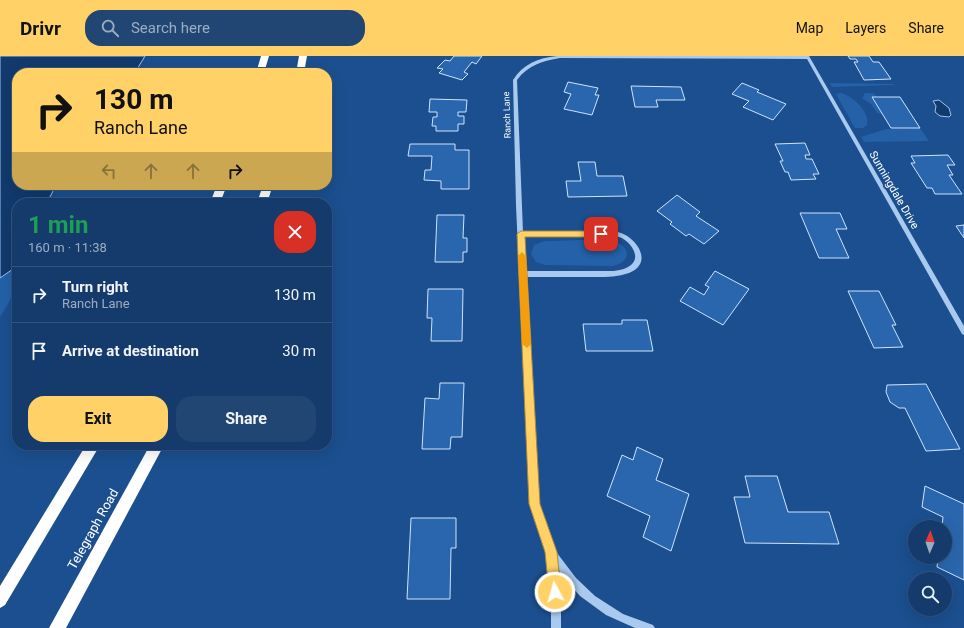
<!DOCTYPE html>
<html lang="en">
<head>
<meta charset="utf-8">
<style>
  body { margin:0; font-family:Roboto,sans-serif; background:#214673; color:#f1f3f6; height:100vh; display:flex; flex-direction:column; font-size:15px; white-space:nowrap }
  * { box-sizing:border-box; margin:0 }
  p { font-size:13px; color:#9dadc1 }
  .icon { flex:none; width:22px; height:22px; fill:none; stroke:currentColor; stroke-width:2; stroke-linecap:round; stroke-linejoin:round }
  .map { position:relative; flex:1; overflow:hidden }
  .side { position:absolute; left:12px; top:142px; width:320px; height:252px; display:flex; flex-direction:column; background:#143b6b; border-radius:16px; box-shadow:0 4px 16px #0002,0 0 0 1px #33557e }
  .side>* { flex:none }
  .banner { position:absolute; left:12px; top:12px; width:320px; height:122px; border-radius:16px; box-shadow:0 4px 16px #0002,0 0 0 1px #33557e; background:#ffd166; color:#111; overflow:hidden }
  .needle { width:26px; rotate:2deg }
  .buttons { position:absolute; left:908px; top:464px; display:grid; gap:8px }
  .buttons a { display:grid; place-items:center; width:44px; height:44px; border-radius:50%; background:#143b6b; box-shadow:0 4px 16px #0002,0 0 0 1px #33557e; font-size:20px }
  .pin { position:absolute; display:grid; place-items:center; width:34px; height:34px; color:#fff; margin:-17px; border-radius:8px; box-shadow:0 2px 6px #0006 }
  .me { position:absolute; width:44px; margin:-22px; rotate:354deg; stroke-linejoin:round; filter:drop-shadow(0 0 3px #0008) }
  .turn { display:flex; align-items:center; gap:14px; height:84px; padding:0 16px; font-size:18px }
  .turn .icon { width:52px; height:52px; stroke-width:2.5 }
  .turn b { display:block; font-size:28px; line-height:34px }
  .lanes { display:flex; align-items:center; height:38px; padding:0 16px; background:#0003; justify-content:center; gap:20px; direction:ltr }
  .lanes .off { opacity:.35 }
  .round { display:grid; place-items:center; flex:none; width:42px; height:42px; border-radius:16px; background:#214673 }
  .head { display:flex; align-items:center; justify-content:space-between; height:68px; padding:0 16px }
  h1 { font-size:24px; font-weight:700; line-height:30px; color:#1e9e55 }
  .primary-button { display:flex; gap:8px; margin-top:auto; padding:8px 16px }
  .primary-button a { flex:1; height:46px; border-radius:16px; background:#ffd166; color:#111; font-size:16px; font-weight:700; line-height:46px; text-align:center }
  .primary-button a+a { background:#214673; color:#f1f3f6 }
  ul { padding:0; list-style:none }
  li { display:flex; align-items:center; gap:12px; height:56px; padding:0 16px; border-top:1px solid #33557e }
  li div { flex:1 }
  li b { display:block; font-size:15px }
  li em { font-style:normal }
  header { display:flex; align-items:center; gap:24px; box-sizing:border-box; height:56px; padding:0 20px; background:#ffd166; color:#111 }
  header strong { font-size:19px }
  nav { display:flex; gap:22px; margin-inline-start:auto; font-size:14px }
  .search { width:280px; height:36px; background:#214673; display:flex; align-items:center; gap:10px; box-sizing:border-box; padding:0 14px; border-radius:16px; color:#9dadc1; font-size:15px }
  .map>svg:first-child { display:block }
</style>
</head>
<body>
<header>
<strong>Drivr</strong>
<div class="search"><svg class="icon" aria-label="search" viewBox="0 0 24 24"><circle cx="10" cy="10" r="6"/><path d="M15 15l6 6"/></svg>Search here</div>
<nav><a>Map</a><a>Layers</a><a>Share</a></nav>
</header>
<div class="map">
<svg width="964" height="572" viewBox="0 0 964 572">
  <rect width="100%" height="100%" fill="#1b4f8f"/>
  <g fill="#2461a8">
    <path d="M830,27L894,28V29L832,31Z"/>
    <path d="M841,37C853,40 870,56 867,69L863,72H855L836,38Z"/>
    <path d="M865,37H873L877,41H872L882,58L877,57L871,48L862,42Z"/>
    <path d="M920,72L929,85L864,86L861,81L886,73Z"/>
    <path d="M545,185C563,185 597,182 613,185C631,190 632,206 613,210L545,209L536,206L531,198L534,189Z"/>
    <path d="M17,208C17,232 13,241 0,261V222L13,213Z"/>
  </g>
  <g fill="#123a6d" stroke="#9cc4f0">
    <path d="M0,0H145L136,15L127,17H17V129H56L47,147H17V208L13,213L0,222Z"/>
    <path d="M939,44L949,52L951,59L949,61L940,60L935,56L936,50L933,45Z"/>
  </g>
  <g fill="#2a66ad" stroke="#cfe3fa">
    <path d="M454,0H482L476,8L472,6L464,16L468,18L462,24L439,17L443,13L437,12L445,4L450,5Z"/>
    <path d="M848,0H869L873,6H879L891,23L864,24L854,6H858L856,3H850Z"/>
    <path d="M568,26L598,32L595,39H599L592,59L564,53L571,38L564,36Z"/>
    <path d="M742,27L759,34L757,36L786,48L773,64L743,51L749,45L732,38Z"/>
    <path d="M631,30L681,31L685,44H656L658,51H635Z"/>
    <path d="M872,41H900L920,72H891Z"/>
    <path d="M430,43L467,44L466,56H458V60H464V68H458V75H436V70H432L433,61H437V56H429Z"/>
    <path d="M805,87L810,99H805L806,103H812L819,118H813L816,123L791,124L788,116H785L780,105H783L775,88Z"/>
    <path d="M410,88H455V94H469V133H441V125L424,124L425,114H431L432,100H408Z"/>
    <path d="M948,99L955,109H947L953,119H949L962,138H935L932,132H927L911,107H915L911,100Z"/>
    <path d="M578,106H595L597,120H623L627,140L568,141L566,125H581Z"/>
    <path d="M677,139L700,156L696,160L719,175L704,188L689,178L686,180L670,168L672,166L657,155Z"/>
    <path d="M800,157H840L847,173H836L849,202H819Z"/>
    <path d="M437,159H464L463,182H467V196H463V206H435Z"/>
    <path d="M964,169V182L956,170Z"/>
    <path d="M715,215L749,233L723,269L680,245L690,231L704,239L709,231L705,229Z"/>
    <path d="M428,233H463L462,285H431L432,262H427Z"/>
    <path d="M848,235H879L896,269H892L903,291L874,292Z"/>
    <path d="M622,264H647L653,295H586L583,268H622Z"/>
    <path d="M440,327H464L462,381H451L450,393H422L425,342L439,343Z"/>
    <path d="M926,328L960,393L926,395L905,352H899L890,346L886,336L887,329Z"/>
    <path d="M637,391L663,403L656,424L689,438L671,495L643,481L650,460L607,440L622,399L633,404Z"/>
    <path d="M745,420H777L788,456H829L839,488L745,487L734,441H750Z"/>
    <path d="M925,430L964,448V524L937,511L938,502L936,501H945V471H942L943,461L922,451Z"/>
    <path d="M411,462H456V492H451L450,543H407Z"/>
  </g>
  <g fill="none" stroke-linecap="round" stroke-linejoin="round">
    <path fill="#a9c9ee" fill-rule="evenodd" d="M557,0H809L964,270V279L962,278L807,3L560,2C543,5 528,9 517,24L523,176C544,176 564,176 584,176C595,176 607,174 618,176C637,181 654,207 629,217C614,222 599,221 584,221C564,221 545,221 526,221L538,448L554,493L576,522L595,540L623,558L653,569L655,572H635L606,559L580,540L569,528L557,512L561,549V572H551V549L547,496L530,448L516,150L513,24C523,8 538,2 557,0ZM524,180C544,180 565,181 585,180C596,180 608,178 619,181C629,184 642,200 631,209C626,213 620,214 614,215H526Z"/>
    <g fill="#fff" fill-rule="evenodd">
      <path d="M261,0H269L264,17H256Z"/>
      <path d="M299,0H307L304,17H296Z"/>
      <path d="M217,129H227L220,147H210Z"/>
      <path d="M263,129H273L267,147H257Z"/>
      <path d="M86,389H100L5,549L0,552V530Z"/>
      <path d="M150,389H164L66,572H49Z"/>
    </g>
  </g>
  <path fill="#ffd166" stroke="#a68842" d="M521,175H601L605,178L601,181H525L540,448L557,496L561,536L559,540L555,542L551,540L549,536L545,496L529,448L517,178Z"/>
  <path fill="#f59e0b" d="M522,196L526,200L531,288L527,292L522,288L518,200Z"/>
  <g text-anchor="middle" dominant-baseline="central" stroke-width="4" stroke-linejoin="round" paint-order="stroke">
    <g font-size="9" fill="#fff" stroke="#1b4f8f">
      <text transform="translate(507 59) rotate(-92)">Ranch Lane</text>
    </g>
    <g font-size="11" fill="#fff" stroke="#1b4f8f">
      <text transform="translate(894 134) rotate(60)">Sunningdale Drive</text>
    </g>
    <g font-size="13" fill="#fff" stroke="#1b4f8f">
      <text transform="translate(93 473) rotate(-61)">Telegraph Road</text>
    </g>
  </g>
</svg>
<div class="buttons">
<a><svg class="needle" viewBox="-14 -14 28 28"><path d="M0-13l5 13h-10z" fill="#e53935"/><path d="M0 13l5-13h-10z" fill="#9dadc1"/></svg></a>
<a><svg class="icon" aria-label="search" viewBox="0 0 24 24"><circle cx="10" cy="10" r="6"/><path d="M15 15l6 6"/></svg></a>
</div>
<div class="pin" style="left:601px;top:178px;background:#d93025"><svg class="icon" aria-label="arrive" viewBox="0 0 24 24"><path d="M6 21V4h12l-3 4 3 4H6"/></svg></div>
<svg class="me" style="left:555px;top:536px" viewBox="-20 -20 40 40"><circle r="17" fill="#ffd166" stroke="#fff" stroke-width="3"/><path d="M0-11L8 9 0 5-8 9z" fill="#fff"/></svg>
<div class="banner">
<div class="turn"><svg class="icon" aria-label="right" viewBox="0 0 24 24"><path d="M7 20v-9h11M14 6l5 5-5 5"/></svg><div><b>130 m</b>Ranch Lane</div></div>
<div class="lanes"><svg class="icon off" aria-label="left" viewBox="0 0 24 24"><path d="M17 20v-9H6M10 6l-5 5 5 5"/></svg><svg class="icon off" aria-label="ahead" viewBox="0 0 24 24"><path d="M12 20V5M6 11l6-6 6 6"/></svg><svg class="icon off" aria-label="ahead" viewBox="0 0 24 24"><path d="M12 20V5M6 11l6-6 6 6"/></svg><svg class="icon" aria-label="right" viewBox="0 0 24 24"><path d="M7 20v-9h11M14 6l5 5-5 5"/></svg></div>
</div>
<section class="side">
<div class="head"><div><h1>1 min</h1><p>160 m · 11:38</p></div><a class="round" style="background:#d93025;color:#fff"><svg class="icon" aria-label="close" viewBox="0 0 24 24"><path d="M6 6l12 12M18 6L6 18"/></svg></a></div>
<ul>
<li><svg class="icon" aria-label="right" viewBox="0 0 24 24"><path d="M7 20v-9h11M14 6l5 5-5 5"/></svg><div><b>Turn right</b><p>Ranch Lane</p></div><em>130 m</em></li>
<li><svg class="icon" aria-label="arrive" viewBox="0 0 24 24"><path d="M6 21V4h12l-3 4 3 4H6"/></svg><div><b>Arrive at destination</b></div><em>30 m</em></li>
</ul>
<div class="primary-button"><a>Exit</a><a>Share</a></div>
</section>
</div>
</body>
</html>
